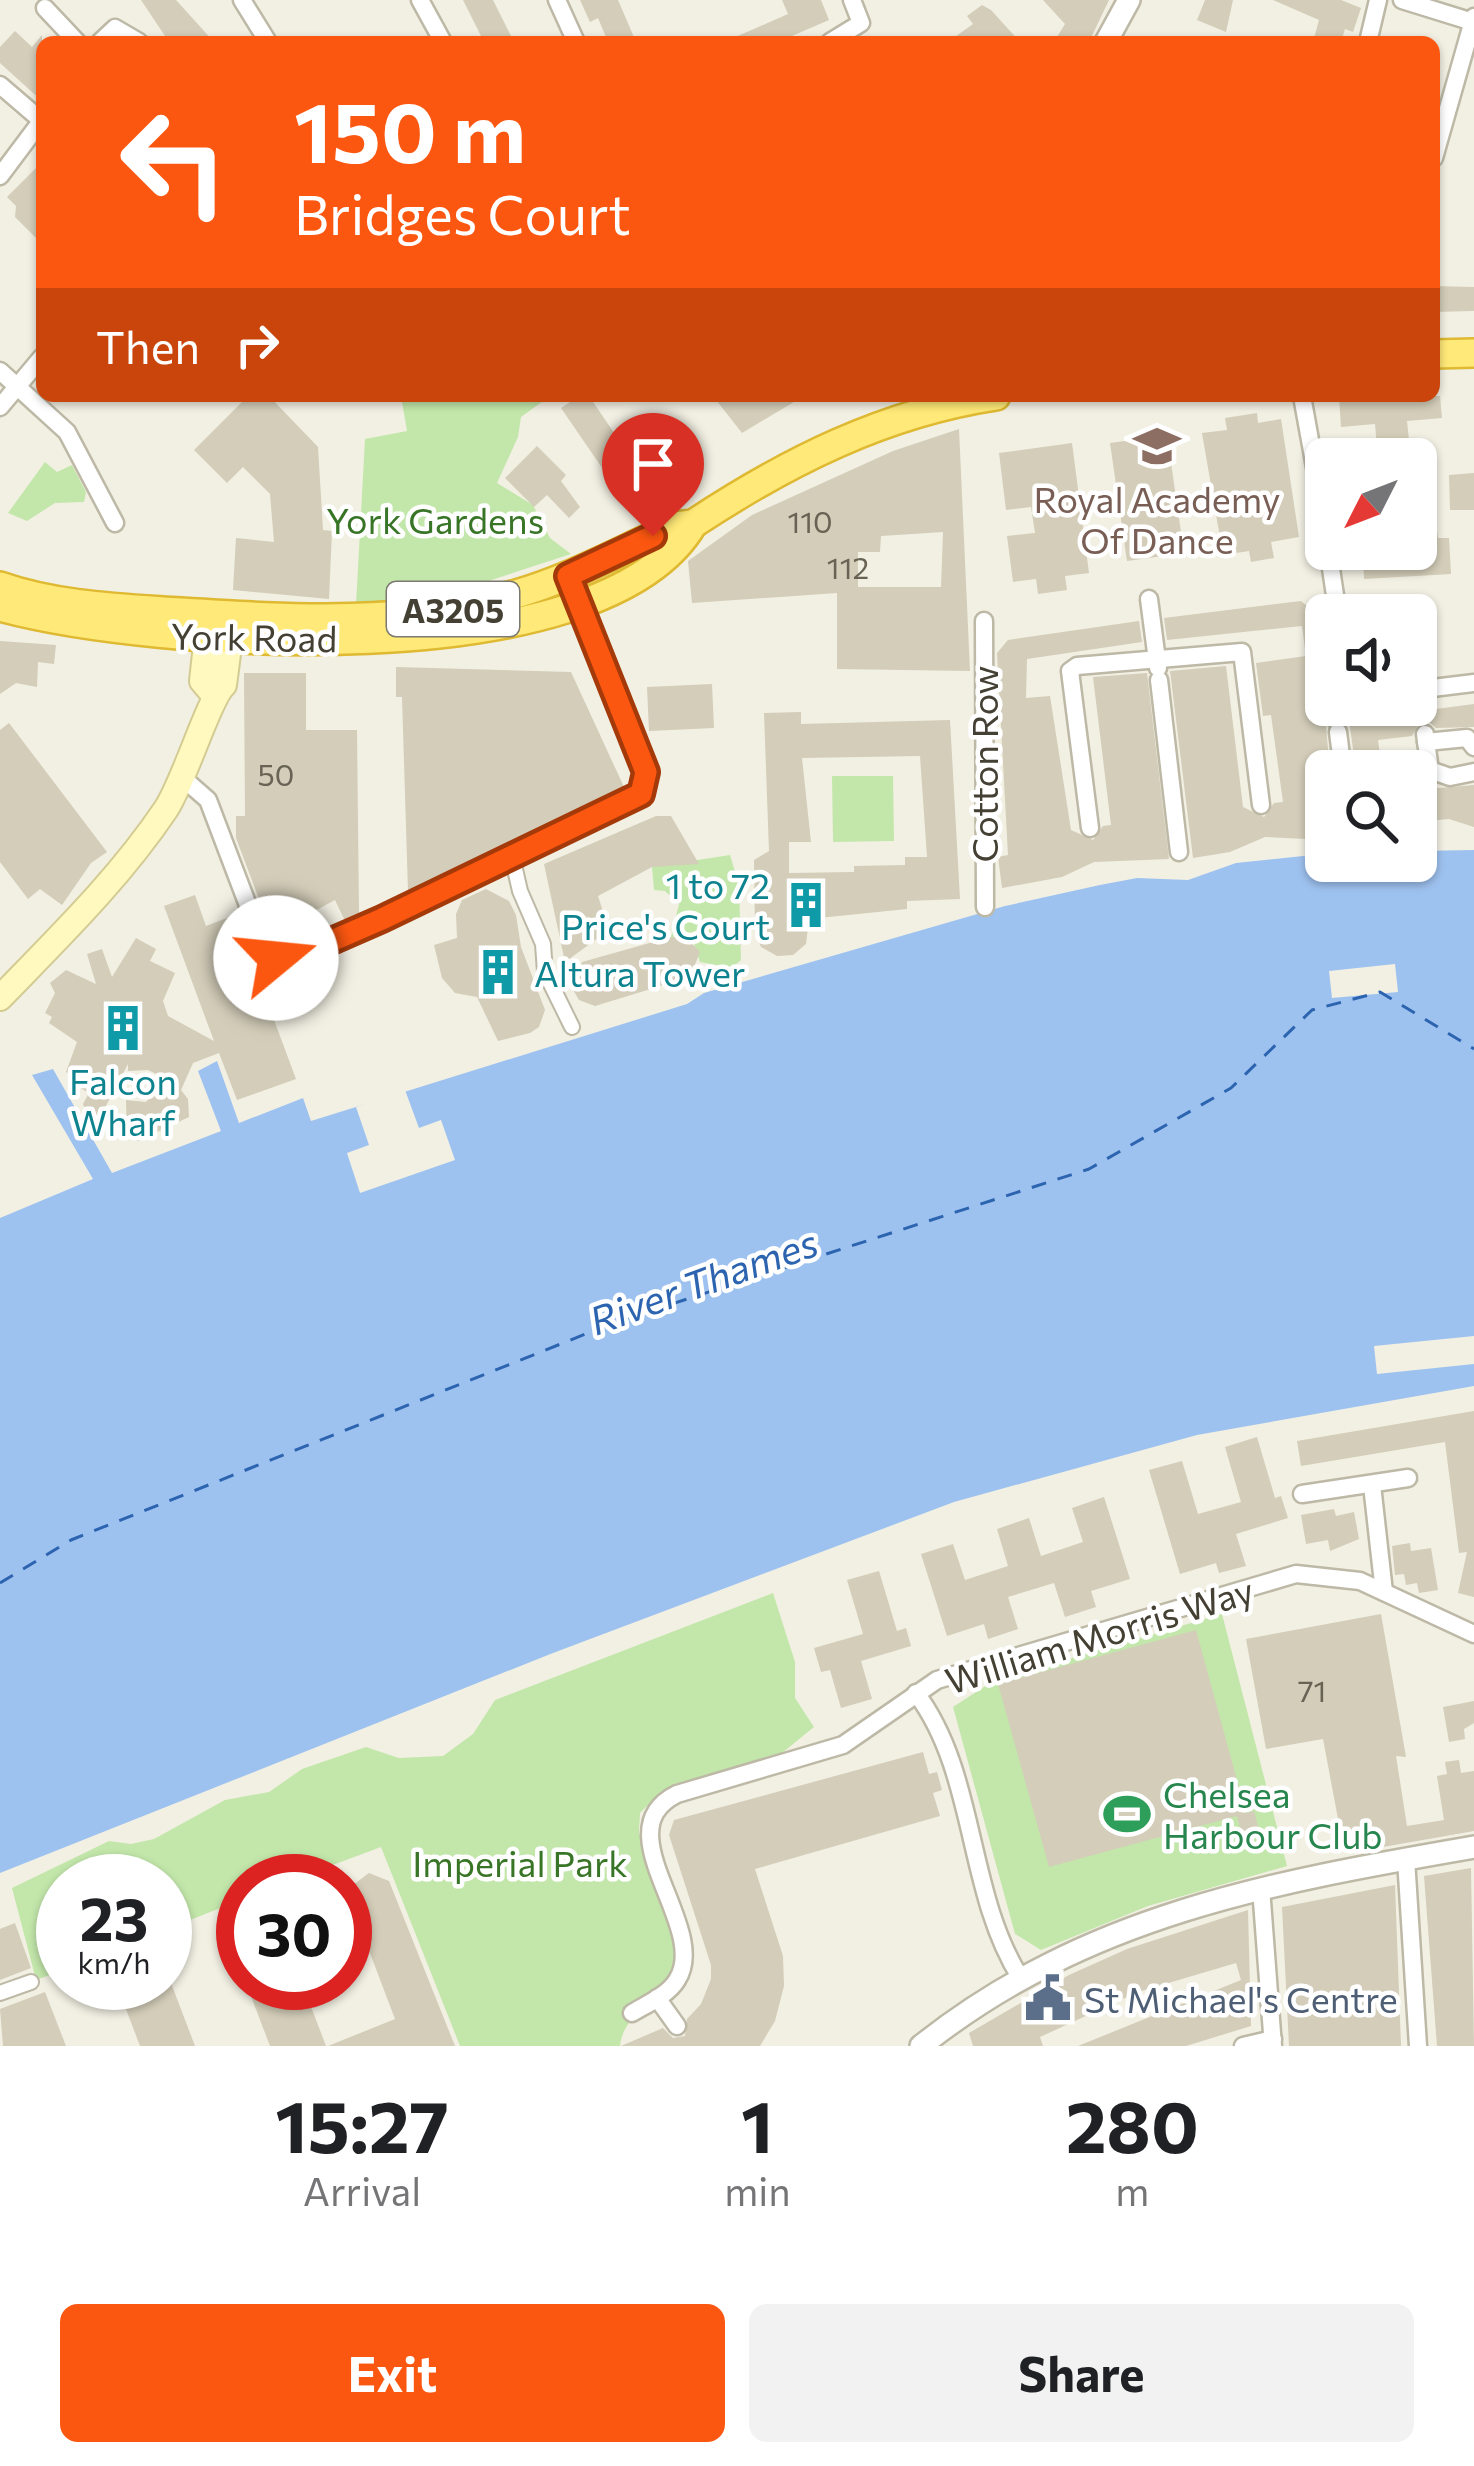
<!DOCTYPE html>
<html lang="en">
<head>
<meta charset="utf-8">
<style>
  body { margin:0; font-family:Commissioner,sans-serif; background:#f2f2f2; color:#202124; height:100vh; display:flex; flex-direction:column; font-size:45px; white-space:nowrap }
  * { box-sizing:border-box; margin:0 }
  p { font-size:39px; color:#757577 }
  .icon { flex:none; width:66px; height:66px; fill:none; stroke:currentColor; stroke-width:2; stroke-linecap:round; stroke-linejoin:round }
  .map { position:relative; height:2046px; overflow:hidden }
  .side { display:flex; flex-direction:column; background:#fff; flex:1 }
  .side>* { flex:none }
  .hud { position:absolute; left:36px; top:36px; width:1404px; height:366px; border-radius:18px; box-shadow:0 3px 9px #0004; background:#fc5710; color:#fff; overflow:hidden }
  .needle { width:78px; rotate:228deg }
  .tools { position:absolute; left:1305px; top:438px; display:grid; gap:24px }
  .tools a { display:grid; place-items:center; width:132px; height:132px; border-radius:18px; background:#fff; box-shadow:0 3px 9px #0004; font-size:60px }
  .speed { position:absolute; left:36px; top:1854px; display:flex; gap:24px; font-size:60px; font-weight:700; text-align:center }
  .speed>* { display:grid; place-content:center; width:156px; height:156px; border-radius:50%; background:#fff; box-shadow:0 3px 9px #0004; line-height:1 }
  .speed small { font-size:30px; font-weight:400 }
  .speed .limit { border:18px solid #d22; background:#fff; color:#111 }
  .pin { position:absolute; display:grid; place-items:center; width:102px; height:102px; color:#fff; margin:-123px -51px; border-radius:50% 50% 50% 0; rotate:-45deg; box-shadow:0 0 12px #0007 }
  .pin .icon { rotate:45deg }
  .me { position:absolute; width:132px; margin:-66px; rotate:73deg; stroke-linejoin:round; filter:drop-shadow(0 0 9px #0008) }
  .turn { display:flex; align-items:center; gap:42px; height:252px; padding:0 60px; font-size:54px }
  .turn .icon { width:156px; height:156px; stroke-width:2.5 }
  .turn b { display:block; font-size:84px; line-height:102px }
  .then { display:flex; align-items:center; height:114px; padding:0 60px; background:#0003; gap:24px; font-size:45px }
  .eta { display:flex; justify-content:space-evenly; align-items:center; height:204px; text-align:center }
  .eta b { font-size:72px; font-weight:700; line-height:84px }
  .action { display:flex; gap:24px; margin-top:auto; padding:24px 60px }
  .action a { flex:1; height:138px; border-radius:18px; background:#fc5710; color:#fff; font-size:48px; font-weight:700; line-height:138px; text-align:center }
  .action a+a { background:#f2f2f2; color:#202124 }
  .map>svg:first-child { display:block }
</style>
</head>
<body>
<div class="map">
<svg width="1474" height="2046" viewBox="0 0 1474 2046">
  <rect width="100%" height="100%" fill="#f2f0e3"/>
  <g fill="#c3e7ab">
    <path d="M401,396H550L521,417L518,437L497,483L533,505L550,538L571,554L467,588L356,605L365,439L407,431Z"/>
    <path d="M45,462L57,472L72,465L86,492L84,502L55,503L27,521L8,513Z"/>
    <path d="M832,776H893L894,841L833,842Z"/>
    <path d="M730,855L739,885L741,960L732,968L700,962L694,943L671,937L679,904L665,891L654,890L652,867Z"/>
    <path d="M773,1593L795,1662V1698L814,1727L777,1757L662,1791L640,1813L639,1832C649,1865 687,1948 670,1978C656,2003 623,2015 620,2046H460L381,1847L290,1881H243V1899L165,1930V1881H63V1970L36,1980L12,1888L109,1841L131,1844L154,1839L225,1800L269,1792L302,1769L366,1747L399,1758L443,1756L473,1734L495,1700Z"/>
    <path d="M1222,1614L1287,1866L1148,1906L1041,1950L1015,1934L953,1707L993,1681Z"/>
  </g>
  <path fill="#9ec2f0" d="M1474,850V1386L1197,1435L954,1502L553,1653L0,1873V1218L93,1179L32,1075L53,1069L112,1173L221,1131L198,1071L217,1061L239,1123L303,1098L311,1121L687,1004L704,993L1005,906L1100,885L1137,878L1188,880L1236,863L1303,856L1339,864L1416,861V851Z"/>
  <g fill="#f2f0e3">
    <path d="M1395,964L1398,992L1332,998L1329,971Z"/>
    <path d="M405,1090L419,1128L441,1120L455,1160L360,1193L347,1153L369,1145L356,1107Z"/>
    <path d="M1474,1336V1364L1377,1374L1374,1346Z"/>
  </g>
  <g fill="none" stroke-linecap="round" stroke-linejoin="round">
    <path stroke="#2c64b0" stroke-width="3" stroke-dasharray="15 12" stroke-linecap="butt" d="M0,1583L71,1540L613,1323L1089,1169L1231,1088L1312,1010L1380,992L1474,1049"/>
  </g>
  <g fill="#d3cdb9" fill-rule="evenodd">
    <path d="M141,0H176L214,42H169Z"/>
    <path d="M463,0H493L514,42H484Z"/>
    <path d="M580,0H618L636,42H608L598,18L590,22Z"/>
    <path d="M782,0H821L829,20L778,42H724L788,14Z"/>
    <path d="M1043,0H1109L1089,42H1054L1065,24Z"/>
    <path d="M1205,0H1233L1226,32L1197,20Z"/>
    <path d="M1273,0H1341L1361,8L1353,32L1345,29L1341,42H1313L1319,20Z"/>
    <path d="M982,5L991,10L1020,42H948L973,24L967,16Z"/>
    <path d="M15,31L32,47L42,35V101L0,63V47Z"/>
    <path d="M42,162V244L15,217L16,206L7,197Z"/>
    <path d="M1434,286L1474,287V311L1434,312Z"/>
    <path d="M248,396H269L318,447L323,530L332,531L329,599L233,590L236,538L274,542L270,494L243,467L227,483L194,450Z"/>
    <path d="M579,396H589L648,483L637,490L618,467L607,475L561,408Z"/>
    <path d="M713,396H804L742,433Z"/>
    <path d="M1440,396L1442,418L1407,421L1411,459H1378L1375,424L1341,427L1339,397Z"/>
    <path d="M1257,413L1258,423L1281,419L1299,537L1271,542L1274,558L1251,562L1249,551L1223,555L1202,433L1227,430L1225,418Z"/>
    <path d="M959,429L970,671L837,669V593L692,603L688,561L752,515L893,451ZM943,532L941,587H858V552H880L881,536Z"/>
    <path d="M1167,435L1184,553L1127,561L1110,443Z"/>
    <path d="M1072,443L1089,573L1065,576L1067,590L1038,594L1036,579L1013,582L1007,536L1035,533L1031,507L1006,510L999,453Z"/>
    <path d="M537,446L566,475L561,481L580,507L569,518L547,495L534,507L505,478Z"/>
    <path d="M1474,473V510H1450L1449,475Z"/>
    <path d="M1435,514L1438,538H1449L1451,574L1364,579L1363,549H1416V516Z"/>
    <path d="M1301,601L1317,614L1326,644L1319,648L1330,771L1326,840L1265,837L1230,852L1193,858L1170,671L1226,666L1243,807L1264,817L1274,803L1283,802L1271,715L1263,716L1256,663L1306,656L1302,626L1167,640L1164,618Z"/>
    <path d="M1139,621L1142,642L1027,659L1026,698L1050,696L1071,830L1093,840L1103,826L1111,825L1093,677L1147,673L1169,859L1094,862L1062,877L1002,888L998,857L1008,855L997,653L1008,640Z"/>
    <path d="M0,641L56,645L54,664L38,662L37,687L16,683L0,694Z"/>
    <path d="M396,667L571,672L624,787L408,891L402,697H396Z"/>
    <path d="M244,673H306V730H357L359,914L345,921L335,900L298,920L286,937L273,936L236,838V816H245Z"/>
    <path d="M712,684L714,728L649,731L647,687Z"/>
    <path d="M1474,704V727L1436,728L1429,722L1436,709Z"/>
    <path d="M1347,705H1394L1395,715L1410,713L1419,723L1412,736L1378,740L1382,771H1356Z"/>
    <path d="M801,712V724L950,720L960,899L907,901V909L809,919L806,944L793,955L777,956L761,947L755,932L754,860L769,851L764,713ZM920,756L927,857H905V865L854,866V872L789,873V842H811L802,758Z"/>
    <path d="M9,723L107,852L91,863L62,905L40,889L28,899L0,862V730Z"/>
    <path d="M1474,785V827L1449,819L1416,822V790Z"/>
    <path d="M656,816H671L699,864L652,867L598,896L609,930L565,962L544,864Z"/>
    <path d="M486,889L509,901L516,915L521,947L545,1010L539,1027L530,1033L498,1041L477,997L455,993L442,978L434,945L457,938L456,914L462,900Z"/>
    <path d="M195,895L206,926L235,915L296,1079L237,1100L219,1053L193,1063L181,1090L188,1099L189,1117L138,1141L127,1133L126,1100L146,1102L165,1078L148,1070L128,1071V1064L101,1115H87L83,1104L89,1093L70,1082L73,1076L66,1072L77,1042L49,1023L52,1017L45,1013L55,993L50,983L66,970L96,984L87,954L102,949L112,977L136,938L156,949L150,961L175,973L163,1001L168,1016L214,1041L164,906Z"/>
    <path d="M671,937H686L700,952L690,977L595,1006L579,1000L572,988L582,962Z"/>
    <path d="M1474,1411V1597L1458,1593L1467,1552L1459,1553L1445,1442L1301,1466L1297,1441Z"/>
    <path d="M1257,1437L1275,1498L1281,1496L1288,1518L1236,1534L1246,1566L1219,1573L1216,1563L1180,1574L1149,1470L1182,1461L1198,1514L1241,1502L1225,1447Z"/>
    <path d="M1104,1497L1130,1579L1091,1591L1096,1607L1065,1617L1054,1583L1008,1597L1018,1629L988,1639L984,1624L947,1636L921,1554L953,1544L965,1580L1008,1566L997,1529L1029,1518L1041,1556L1083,1542L1072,1508Z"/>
    <path d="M1334,1509L1336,1516L1354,1512L1359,1539L1330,1551L1328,1540L1306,1544L1301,1515Z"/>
    <path d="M1410,1543L1411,1551L1431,1548L1438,1590L1419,1593L1417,1583L1406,1585L1404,1574L1395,1575L1392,1546Z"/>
    <path d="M879,1571L897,1631L906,1628L911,1646L861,1661L872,1699L841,1708L830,1670L821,1672L814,1648L863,1634L847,1580Z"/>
    <path d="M1381,1614L1406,1757L1396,1756L1407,1826L1444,1820L1437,1776L1447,1774L1445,1762L1459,1760L1461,1773L1474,1771V1831L1383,1847L1380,1833L1342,1840L1323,1739L1266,1749L1246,1639Z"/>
    <path d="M1196,1630L1246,1813L1254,1811L1260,1834L1243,1839L1237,1816L1049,1867L998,1684Z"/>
    <path d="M1474,1701V1723L1464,1729L1465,1739L1449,1742L1443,1707Z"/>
    <path d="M923,1752L929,1774L937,1772L942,1790L933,1793L940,1816L755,1869L783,1956L784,1986L775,2021L760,2046H621L663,2028L673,2038L685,2036L687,2019L701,2004L711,1979V1965L669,1835L674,1820Z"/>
    <path d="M1471,1868L1474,2046H1437L1424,1876Z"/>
    <path d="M369,1873L389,1881L455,2046H328L395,2019L351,1903L353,1885Z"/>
    <path d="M1395,1885L1401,2046H1289L1282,1907Z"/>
    <path d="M1248,1910L1251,2026L1186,2046H1078L1241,1980L1236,1963L1138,1992L1040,2037L1043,2046H973L969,2033L1069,1975L1127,1949Z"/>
    <path d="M15,1923L31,1968L0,1980V1929Z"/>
    <path d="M116,1983H171L195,2046H140Z"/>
    <path d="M246,1983H302L326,2046H270Z"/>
    <path d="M45,1992L66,2046H3L0,2009Z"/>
  </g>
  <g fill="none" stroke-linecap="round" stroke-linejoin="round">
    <defs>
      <g id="pedestrian">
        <path d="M512,856L520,891L543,944L545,972L572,1027"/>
        <path d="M0,1993L31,1982"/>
      </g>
      <g id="minor">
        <path d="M242,0L268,42"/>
        <path d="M420,0L443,42"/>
        <path d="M557,0L576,42"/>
        <path d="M1402,0L1473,22"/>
        <path d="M45,8L77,42"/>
        <path d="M100,42L115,28L139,42"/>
        <path d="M830,42L861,23L852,0"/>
        <path d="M1368,42L1378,0"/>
        <path d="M0,85L42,121"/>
        <path d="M1434,158L1474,17"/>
        <path d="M0,176L42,120"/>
        <path d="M0,371L67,432L115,523"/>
        <path d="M1302,396L1326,528"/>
        <path d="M0,407L42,357"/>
        <path d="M1328,549L1338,615"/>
        <path d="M1149,599L1158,668"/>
        <path d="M984,621L985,907"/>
        <path d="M1159,680L1179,852"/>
        <path d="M1416,690L1474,683"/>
        <path d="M1420,690L1423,711"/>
        <path d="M1334,705L1336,720"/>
        <path d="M1338,732L1343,771"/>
        <path d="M1425,734L1430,770L1450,777L1474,772"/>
        <path d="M1426,742L1467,738L1474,747"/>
        <path d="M184,779L208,800L263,945L276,958L295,957L382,918L641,794L646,772L577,599"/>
        <path d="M1090,828L1070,671L1077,666L1242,652L1261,805"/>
        <path d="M1372,1485L1384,1592"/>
        <path d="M1302,1494L1408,1478"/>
        <path d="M916,1693C977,1774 966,1891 1020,1977"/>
        <path d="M1406,1859L1418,2046"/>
        <path d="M1261,1888L1273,2046"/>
        <path d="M657,1998L677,2026"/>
        <path d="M632,2013C647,2004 668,1995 677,1980C711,1927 602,1831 677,1794L843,1745L937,1680L1296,1574L1360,1581L1474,1634"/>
        <path d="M1243,2046L1273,2039"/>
      </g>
      <g id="tertiary">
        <path d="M1106,42L1129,0"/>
        <path d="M921,2046C1086,1915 1272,1882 1474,1847"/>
      </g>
      <g id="secondary">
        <path d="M209,617L202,681L213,694"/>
        <path d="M0,998C58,938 119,879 166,809C185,780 209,698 224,685L232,623"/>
      </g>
      <g id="trunk">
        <path d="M1434,354L1474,353"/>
        <path d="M0,586C57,606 121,608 180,612C294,619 406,626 516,594C572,578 623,549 676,526L693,524C787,462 884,413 996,396"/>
        <path d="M0,607C151,648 601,680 693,524"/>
      </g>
    </defs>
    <use href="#pedestrian" stroke="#bdb9a6" stroke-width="18"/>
    <use href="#minor" stroke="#bdb9a6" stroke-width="21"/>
    <use href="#tertiary" stroke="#bdb9a6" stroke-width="26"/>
    <use href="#secondary" stroke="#d3cb92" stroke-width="28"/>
    <use href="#trunk" stroke="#deb931" stroke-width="32"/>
    <use href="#pedestrian" stroke="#fff" stroke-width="14"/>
    <use href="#minor" stroke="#fff" stroke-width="16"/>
    <use href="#tertiary" stroke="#fff" stroke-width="21"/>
    <use href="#secondary" stroke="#fff9c0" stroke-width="24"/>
    <use href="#trunk" stroke="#ffe978" stroke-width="27"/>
  </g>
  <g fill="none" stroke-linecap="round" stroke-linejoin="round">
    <defs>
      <path id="route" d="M276,958L295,957L382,919L641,794L646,772L568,576L653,536"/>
    </defs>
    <use href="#route" stroke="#a4390a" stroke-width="30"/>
    <use href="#route" stroke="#fc5710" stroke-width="21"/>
  </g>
  <defs>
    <symbol id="school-bare" viewBox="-9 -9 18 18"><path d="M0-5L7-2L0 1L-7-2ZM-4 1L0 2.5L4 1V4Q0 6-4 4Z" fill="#8d6e63" stroke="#fff" stroke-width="2.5" paint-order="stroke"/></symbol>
    <symbol id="building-bare" viewBox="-9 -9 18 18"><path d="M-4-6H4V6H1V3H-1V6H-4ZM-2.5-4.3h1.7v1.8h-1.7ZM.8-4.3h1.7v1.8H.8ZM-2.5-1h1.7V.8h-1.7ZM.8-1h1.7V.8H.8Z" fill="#0f9aa8" stroke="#fff" stroke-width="2.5" paint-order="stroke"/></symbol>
    <symbol id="stadium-bare" viewBox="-9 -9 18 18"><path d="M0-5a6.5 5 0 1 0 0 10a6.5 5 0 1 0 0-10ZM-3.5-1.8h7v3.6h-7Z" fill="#2e9e5b" stroke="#fff" stroke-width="2.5" paint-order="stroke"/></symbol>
    <symbol id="civic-bare" viewBox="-9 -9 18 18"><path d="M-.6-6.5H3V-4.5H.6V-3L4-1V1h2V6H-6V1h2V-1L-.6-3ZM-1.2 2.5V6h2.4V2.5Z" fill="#5c6f8a" stroke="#fff" stroke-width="2.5" paint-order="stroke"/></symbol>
  </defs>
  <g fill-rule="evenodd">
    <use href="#school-bare" x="1124" y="413" width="66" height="66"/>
    <use href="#building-bare" x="773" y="872" width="66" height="66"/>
    <use href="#building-bare" x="465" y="939" width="66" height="66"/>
    <use href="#building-bare" x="90" y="995" width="66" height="66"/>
    <use href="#stadium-bare" x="1094" y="1781" width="66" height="66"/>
    <use href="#civic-bare" x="1015" y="1965" width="66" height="66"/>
  </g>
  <g text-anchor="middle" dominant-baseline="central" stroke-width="9" stroke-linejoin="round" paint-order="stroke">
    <g font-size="30" fill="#686354">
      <text x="810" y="520">110</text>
      <text x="848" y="566">112</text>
      <text x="276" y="773">50</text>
      <text x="1312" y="1689">71</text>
    </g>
    <rect fill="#fff" stroke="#7c7970" stroke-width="3" x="387" y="582" width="132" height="54" rx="9"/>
    <g font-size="33" font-weight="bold" fill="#444033">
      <text x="453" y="609">A3205</text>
    </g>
    <g font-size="36" fill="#785e54" stroke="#fff">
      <text x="1157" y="498">Royal Academy<tspan x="1157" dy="41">Of Dance</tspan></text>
    </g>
    <g font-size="36" fill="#397527" stroke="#fff">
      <text x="435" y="519">York Gardens</text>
      <text x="520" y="1862">Imperial Park</text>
    </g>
    <g font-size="36" fill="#444033" stroke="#fff">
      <text transform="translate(254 636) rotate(1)">York Road</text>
      <text transform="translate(983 764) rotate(-90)">Cotton Row</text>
      <text transform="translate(1099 1634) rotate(-17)">William Morris Way</text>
    </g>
    <g font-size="36" fill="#0d838f" stroke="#fff" text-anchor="end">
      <text x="770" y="884">1 to 72<tspan x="770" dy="41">Price's Court</tspan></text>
      <text x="534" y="972" text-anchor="start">Altura Tower</text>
      <text x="123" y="1080" text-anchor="middle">Falcon<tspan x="123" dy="41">Wharf</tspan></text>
    </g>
    <g font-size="36" fill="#27864d" stroke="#fff" text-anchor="start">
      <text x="1163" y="1793">Chelsea<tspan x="1163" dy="41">Harbour Club</tspan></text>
    </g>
    <g font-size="36" fill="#4e5e75" stroke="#fff" text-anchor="start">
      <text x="1084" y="1998">St Michael's Centre</text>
    </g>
    <g font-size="39" font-style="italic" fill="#2c64b0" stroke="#fff">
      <text transform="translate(703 1280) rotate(-20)">River Thames</text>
    </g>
  </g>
</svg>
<div class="tools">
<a><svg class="needle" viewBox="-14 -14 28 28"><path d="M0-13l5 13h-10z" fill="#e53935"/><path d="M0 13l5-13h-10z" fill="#757577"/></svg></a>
<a><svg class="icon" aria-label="sound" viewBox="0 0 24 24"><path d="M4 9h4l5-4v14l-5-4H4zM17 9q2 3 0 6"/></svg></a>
<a><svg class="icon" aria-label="search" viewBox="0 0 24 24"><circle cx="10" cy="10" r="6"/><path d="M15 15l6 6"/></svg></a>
</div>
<div class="speed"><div>23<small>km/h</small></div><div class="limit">30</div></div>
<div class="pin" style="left:653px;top:536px;background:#d93025"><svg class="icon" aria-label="arrive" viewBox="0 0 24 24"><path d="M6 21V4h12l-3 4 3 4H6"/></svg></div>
<svg class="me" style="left:276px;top:958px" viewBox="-20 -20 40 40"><circle r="19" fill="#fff"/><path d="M0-13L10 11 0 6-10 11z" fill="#fc5710"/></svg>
<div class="hud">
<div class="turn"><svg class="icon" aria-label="left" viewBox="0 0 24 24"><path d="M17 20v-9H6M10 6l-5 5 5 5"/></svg><div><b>150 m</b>Bridges Court</div></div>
<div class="then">Then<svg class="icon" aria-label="right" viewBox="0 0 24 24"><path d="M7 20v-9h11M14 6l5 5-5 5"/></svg></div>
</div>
</div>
<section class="side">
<div class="eta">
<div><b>15:27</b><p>Arrival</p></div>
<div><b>1</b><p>min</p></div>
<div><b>280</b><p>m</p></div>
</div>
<div class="action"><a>Exit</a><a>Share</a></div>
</section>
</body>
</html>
